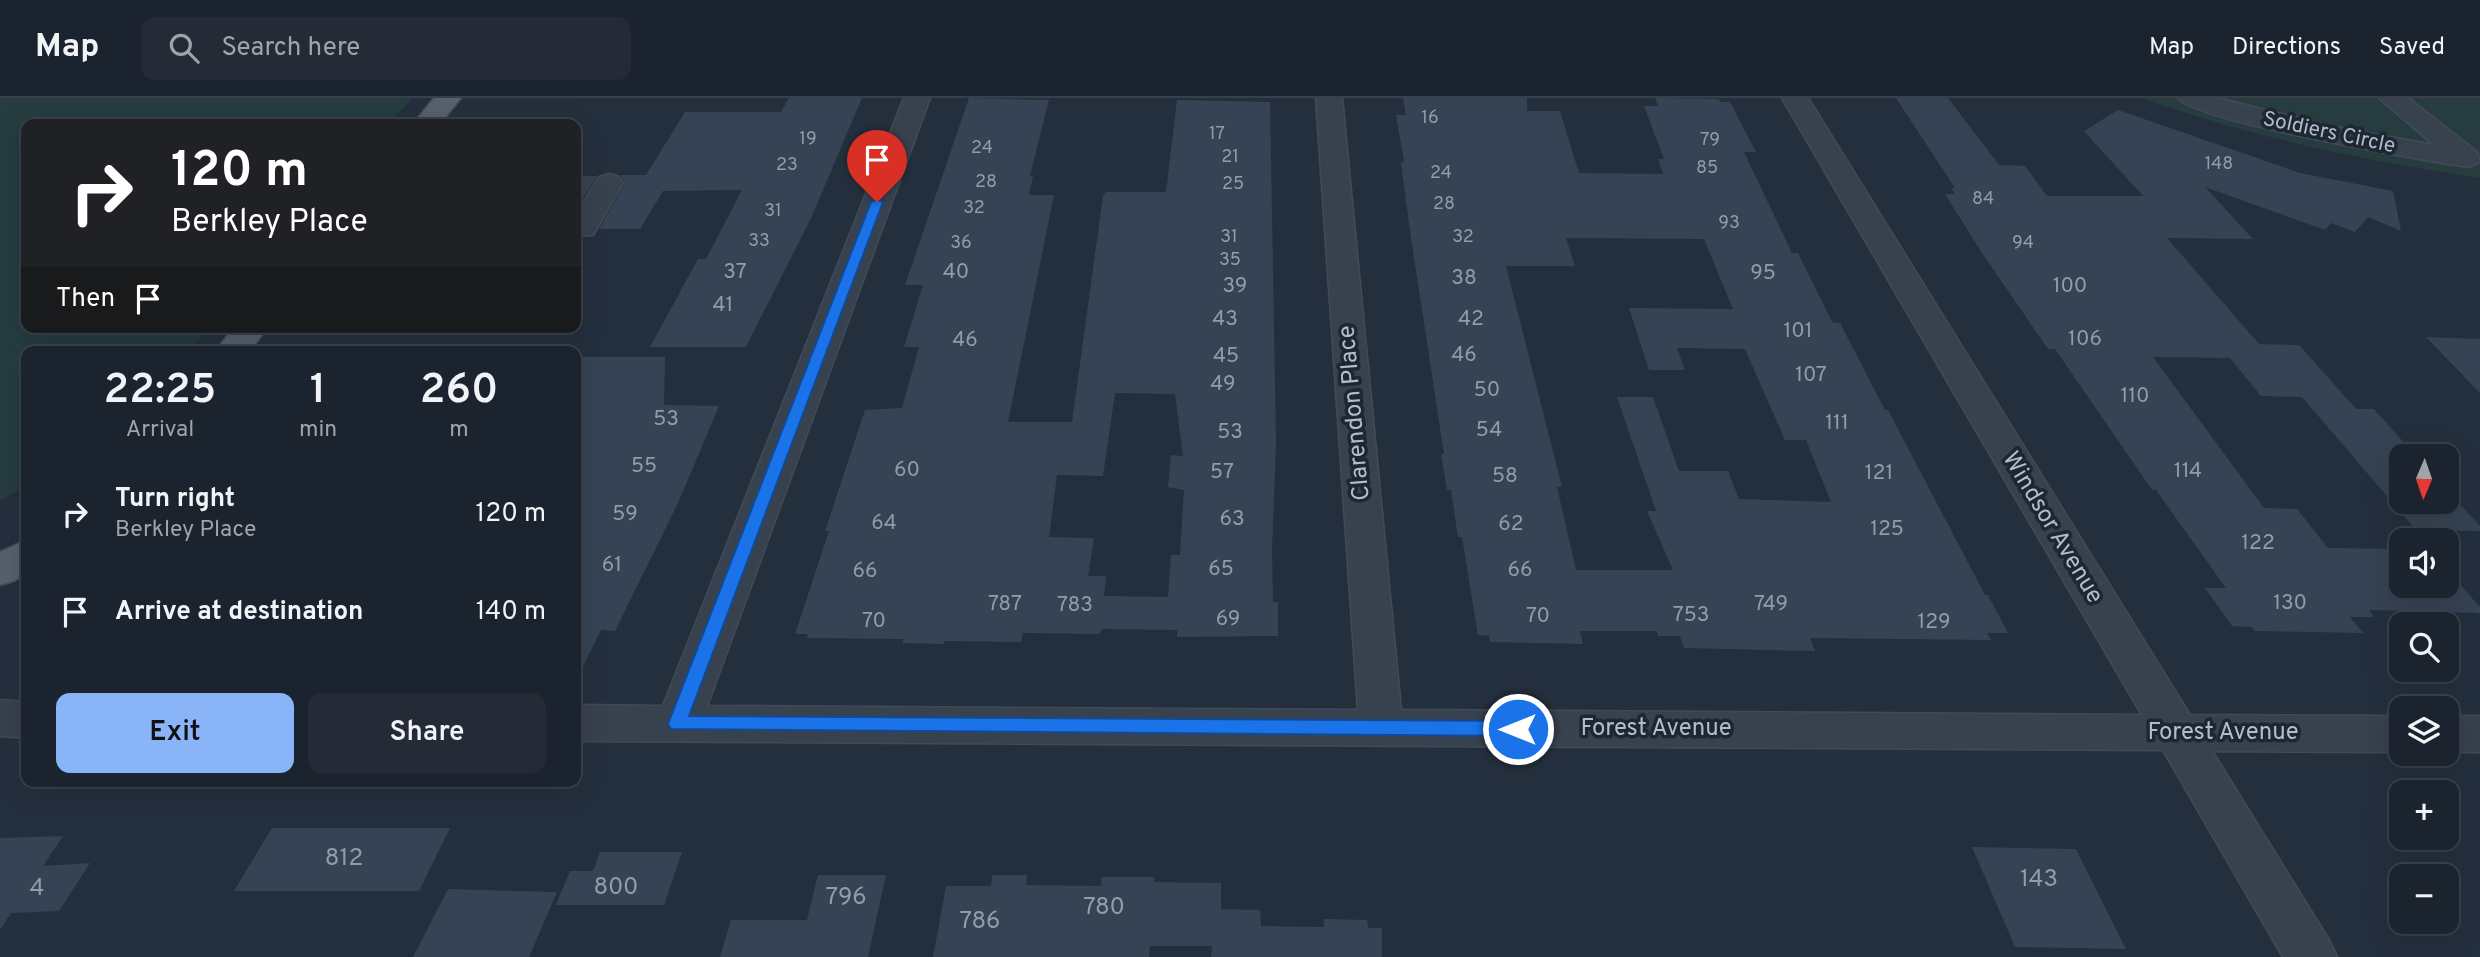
<!DOCTYPE html>
<html lang="en">
<head>
<meta charset="utf-8">
<style>
  body { margin:0; font-family:Overpass,sans-serif; background:#242b36; color:#f1f3f6; height:100vh; display:flex; flex-direction:column; font-size:26px; white-space:nowrap }
  * { box-sizing:border-box; margin:0 }
  p { font-size:23px; color:#a0a4aa }
  .icon { flex:none; width:38px; height:38px; fill:none; stroke:currentColor; stroke-width:2; stroke-linecap:round; stroke-linejoin:round }
  .map { position:relative; flex:1; overflow:hidden }
  .drawer { position:absolute; left:21px; top:248px; width:560px; height:441px; display:flex; flex-direction:column; background:#1b232e; border-radius:14px; box-shadow:0 7px 28px #0002,0 0 0 2px #39404a }
  .drawer>* { flex:none }
  .top-card { position:absolute; left:21px; top:21px; width:560px; height:214px; border-radius:14px; box-shadow:0 7px 28px #0002,0 0 0 2px #39404a; background:#202124; color:#fff; overflow:hidden }
  .needle { width:46px; rotate:182deg }
  .fabs { position:absolute; left:2389px; top:346px; display:grid; gap:14px }
  .fabs a { display:grid; place-items:center; width:70px; height:70px; border-radius:14px; background:#1b232e; box-shadow:0 7px 28px #0002,0 0 0 2px #39404a; font-size:35px }
  .pin { position:absolute; display:grid; place-items:center; width:60px; height:60px; color:#fff; margin:-72px -30px; border-radius:50% 50% 50% 0; rotate:-45deg; box-shadow:0 0 7px #0007 }
  .pin .icon { rotate:45deg }
  .me { position:absolute; width:77px; margin:-38px; rotate:270deg; stroke-linejoin:round; filter:drop-shadow(0 0 5px #0008) }
  .turn { display:flex; align-items:center; gap:24px; height:147px; padding:0 35px; font-size:32px }
  .turn .icon { width:91px; height:91px; stroke-width:2.5 }
  .turn b { display:block; font-size:49px; line-height:60px }
  .then { display:flex; align-items:center; height:66px; padding:0 35px; background:#0003; gap:14px; font-size:26px }
  .eta { display:flex; justify-content:space-evenly; align-items:center; height:119px; text-align:center }
  .eta b { font-size:42px; font-weight:600; line-height:49px }
  .action { display:flex; gap:14px; margin-top:auto; padding:14px 35px }
  .action a { flex:1; height:80px; border-radius:14px; background:#8ab4f8; color:#111; font-size:28px; font-weight:600; line-height:80px; text-align:center }
  .action a+a { background:#242b36; color:#f1f3f6 }
  ul { padding:0; list-style:none }
  li { display:flex; align-items:center; gap:21px; height:98px; padding:0 35px }
  li div { flex:1 }
  li b { display:block; font-size:26px }
  li em { font-style:normal }
  header { display:flex; align-items:center; gap:42px; box-sizing:border-box; height:98px; padding:0 35px; background:#1b232e; border-bottom:2px solid #39404a }
  header strong { font-size:33px }
  nav { display:flex; gap:38px; margin-inline-start:auto; font-size:24px }
  .search { width:490px; height:63px; background:#242b36; display:flex; align-items:center; gap:18px; box-sizing:border-box; padding:0 24px; border-radius:14px; color:#a0a4aa; font-size:26px }
  .map>svg:first-child { display:block }
</style>
</head>
<body>
<header>
<strong>Map</strong>
<div class="search"><svg class="icon" aria-label="search" viewBox="0 0 24 24"><circle cx="10" cy="10" r="6"/><path d="M15 15l6 6"/></svg>Search here</div>
<nav><a>Map</a><a>Directions</a><a>Saved</a></nav>
</header>
<div class="map">
<svg width="2480" height="859" viewBox="0 0 2480 859">
  <rect width="100%" height="100%" fill="#242f3e"/>
  <g fill="#263c3f">
    <path d="M0,0H412L389,26H26V229H210L188,254H26V387L0,403Z"/>
    <path d="M2142,0H2480V80C2363,63 2254,40 2142,0Z"/>
  </g>
  <g fill="#364354" fill-rule="evenodd">
    <path d="M789,0H862L812,118L746,249H650L698,161H706L742,92L663,93L640,131H599L625,86L621,77H646L685,14H781Z"/>
    <path d="M969,0L1049,2L1030,78H1033L1029,97H1054L1008,324H1072L1103,98L1106,94H1166L1177,2L1270,4L1276,345L1272,451L1273,504H1278V538L1177,539V532L1101,531L1100,536L1023,535L1021,544L945,543L944,546L902,545L903,541L807,540L808,536H795L829,433H825L865,312L902,310L919,249H904L923,187H905ZM1115,295L1175,296L1183,358L1171,357L1168,389L1184,392L1180,457H1171L1168,499L1104,498L1106,478H1088L1094,440L1049,439L1057,377L1103,378Z"/>
    <path d="M1403,0H1527V13H1560L1579,75L1663,76L1658,61H1664L1644,8H1658L1655,0L1719,1L1720,4H1730L1756,54H1744L1792,155H1798L1832,224L1840,225L1885,312H1888L1985,497H1988L2008,535H1987L1991,542L1810,540L1815,553L1684,550L1680,538H1658L1657,533H1580L1583,546L1490,544L1489,538L1478,537L1462,439H1458L1451,392H1447L1441,356H1444L1410,133L1401,64H1404L1396,17H1406ZM1566,140L1704,141L1733,211L1629,210L1649,272H1685L1677,250L1745,251L1785,342H1806L1831,404L1739,401L1728,373H1679L1653,299H1617L1656,413H1647L1673,472H1576L1557,389H1562L1561,385L1506,168H1575Z"/>
    <path d="M1896,0H1948L1999,67L2025,68L2047,98H2143L2084,33L2118,12L2300,75L2393,93L2401,133L2368,119L2355,134L2331,125L2325,132L2205,89L2253,141L2167,140L2259,246L2299,247L2356,311H2374L2417,359H2401V404H2446V391L2480,428V433L2416,432L2302,299L2261,298L2230,260L2153,259L2264,410L2297,411L2328,450L2401,451V488H2446V471L2480,509V515L2369,512L2374,519H2350L2363,535L2255,533L2252,529L2232,528L2205,490H2226L2156,392H2152L2055,251H2048L1982,155L1945,96H1955L1951,90H1955Z"/>
    <path d="M576,78H597L576,112Z"/>
    <path d="M2426,239L2480,241V295Z"/>
    <path d="M576,259H665L664,307L719,308L679,403L615,533L601,532L576,583Z"/>
    <path d="M272,730H450L419,793H234Z"/>
    <path d="M63,738L43,768L90,765L59,813L11,815L0,832V740Z"/>
    <path d="M1972,749L2076,751L2126,851L2015,849Z"/>
    <path d="M600,754H682L664,807H556L570,773H593Z"/>
    <path d="M818,777H886L868,859H720L731,822H807Z"/>
    <path d="M992,777H1027L1026,787L1101,788L1102,779H1154V784L1221,785V811L1260,812L1261,828L1324,829V821L1367,822L1368,830H1382V859H1211L1212,848H1150L1149,859H933L946,788H991Z"/>
    <path d="M448,791L557,794L529,859H413Z"/>
  </g>
  <g fill="none" stroke-linecap="round" stroke-linejoin="round">
    <defs>
      <g id="minor">
        <path d="M904,0H930L707,608L1358,612L1316,0H1342L1401,612L2142,617L1782,0H1808L2190,617L2401,618V654L2212,653L2329,842L2337,859H2283L2163,652L576,643V607L663,608Z"/>
        <path d="M2178,0H2218L2329,28L2434,47L2379,0H2408L2477,54L2480,64L2468,69C2427,63 2194,23 2178,0Z"/>
        <path d="M609,76L619,79L623,85L593,137L576,138V117L599,79Z"/>
        <path d="M0,602L26,604V640L0,638Z"/>
        <rect x="2446" y="618" width="34" height="36"/>
      </g>
      <g id="major">
        <path d="M434,0H461L440,26H413Z"/>
        <path d="M234,229H268L249,254H215Z"/>
        <path d="M26,442V475L14,483L0,487V454Z"/>
      </g>
    </defs>
    <use href="#minor" stroke="#414a57" stroke-width="3"/>
    <use href="#major" stroke="#414a57" stroke-width="3"/>
    <use href="#minor" fill="#38414e" fill-rule="evenodd"/>
    <use href="#major" fill="#56606e" fill-rule="evenodd"/>
  </g>
  <path fill="#1a73e8" stroke="#114b97" stroke-width="2" d="M877,101L883,104L689,618L1518,623L1524,625L1527,631L1524,636L1518,638L671,631L668,626L871,104Z"/>
  <g text-anchor="middle" dominant-baseline="central" stroke-width="7" stroke-linejoin="round" paint-order="stroke">
    <g font-size="18" fill="#929caa">
      <text x="1430" y="20">16</text>
      <text x="1217" y="36">17</text>
      <text x="808" y="41">19</text>
      <text x="1710" y="42">79</text>
      <text x="982" y="50">24</text>
      <text x="1230" y="59">21</text>
      <text x="2219" y="66">148</text>
      <text x="787" y="67">23</text>
      <text x="1707" y="70">85</text>
      <text x="1441" y="75">24</text>
      <text x="986" y="84">28</text>
      <text x="1233" y="86">25</text>
      <text x="1983" y="101">84</text>
      <text x="1444" y="106">28</text>
      <text x="974" y="110">32</text>
      <text x="773" y="113">31</text>
      <text x="1729" y="125">93</text>
      <text x="1229" y="139">31</text>
      <text x="1463" y="139">32</text>
      <text x="759" y="143">33</text>
      <text x="961" y="145">36</text>
      <text x="2023" y="145">94</text>
      <text x="1230" y="162">35</text>
    </g>
    <g font-size="21" fill="#b4bcc9" stroke="#1d2633">
      <text transform="translate(2329 35) rotate(12)">Soldiers Circle</text>
    </g>
    <g font-size="21" fill="#929caa">
      <text x="735" y="174">37</text>
      <text x="956" y="174">40</text>
      <text x="1763" y="175">95</text>
      <text x="1464" y="180">38</text>
      <text x="1235" y="188">39</text>
      <text x="2070" y="188">100</text>
      <text x="723" y="207">41</text>
      <text x="1225" y="221">43</text>
      <text x="1471" y="221">42</text>
      <text x="1798" y="233">101</text>
      <text x="2085" y="241">106</text>
      <text x="965" y="242">46</text>
      <text x="1464" y="257">46</text>
      <text x="1226" y="258">45</text>
      <text x="1811" y="277">107</text>
      <text x="1223" y="286">49</text>
      <text x="1487" y="292">50</text>
      <text x="2135" y="298">110</text>
      <text x="666" y="321">53</text>
      <text x="1837" y="325">111</text>
      <text x="1489" y="332">54</text>
      <text x="1230" y="334">53</text>
      <text x="644" y="368">55</text>
      <text x="907" y="372">60</text>
      <text x="2188" y="373">114</text>
      <text x="1222" y="374">57</text>
      <text x="1879" y="375">121</text>
      <text x="1505" y="378">58</text>
      <text x="625" y="416">59</text>
      <text x="1232" y="421">63</text>
      <text x="884" y="425">64</text>
      <text x="1511" y="426">62</text>
      <text x="1887" y="431">125</text>
      <text x="2258" y="445">122</text>
      <text x="612" y="467">61</text>
      <text x="1221" y="471">65</text>
      <text x="1520" y="472">66</text>
      <text x="865" y="473">66</text>
      <text x="2290" y="505">130</text>
      <text x="1005" y="506">787</text>
      <text x="1771" y="506">749</text>
      <text x="1075" y="507">783</text>
      <text x="1691" y="517">753</text>
      <text x="1538" y="518">70</text>
      <text x="1228" y="521">69</text>
      <text x="874" y="523">70</text>
      <text x="1934" y="524">129</text>
    </g>
    <g font-size="24" fill="#b4bcc9" stroke="#1d2633">
      <text transform="translate(1355 315) rotate(-95)">Clarendon Place</text>
      <text transform="translate(2052 430) rotate(59)">Windsor Avenue</text>
      <text x="1656" y="631">Forest Avenue</text>
      <text x="2223" y="635">Forest Avenue</text>
    </g>
    <g font-size="24" fill="#929caa">
      <text x="344" y="761">812</text>
      <text x="2039" y="782">143</text>
      <text x="616" y="790">800</text>
      <text x="37" y="791">4</text>
      <text x="846" y="800">796</text>
      <text x="1104" y="810">780</text>
      <text x="980" y="824">786</text>
    </g>
  </g>
</svg>
<div class="fabs">
<a><svg class="needle" viewBox="-14 -14 28 28"><path d="M0-13l5 13h-10z" fill="#e53935"/><path d="M0 13l5-13h-10z" fill="#a0a4aa"/></svg></a>
<a><svg class="icon" aria-label="sound" viewBox="0 0 24 24"><path d="M4 9h4l5-4v14l-5-4H4zM17 9q2 3 0 6"/></svg></a>
<a><svg class="icon" aria-label="search" viewBox="0 0 24 24"><circle cx="10" cy="10" r="6"/><path d="M15 15l6 6"/></svg></a>
<a><svg class="icon" aria-label="layers" viewBox="0 0 24 24"><path d="M12 4l9 5-9 5-9-5zM3 14l9 5 9-5"/></svg></a>
<a>+</a>
<a>−</a>
</div>
<div class="pin" style="left:877px;top:104px;background:#d93025"><svg class="icon" aria-label="arrive" viewBox="0 0 24 24"><path d="M6 21V4h12l-3 4 3 4H6"/></svg></div>
<svg class="me" style="left:1518px;top:631px" viewBox="-20 -20 40 40"><circle r="17" fill="#1a73e8" stroke="#fff" stroke-width="3"/><path d="M0-11L8 9 0 5-8 9z" fill="#fff"/></svg>
<div class="top-card">
<div class="turn"><svg class="icon" aria-label="right" viewBox="0 0 24 24"><path d="M7 20v-9h11M14 6l5 5-5 5"/></svg><div><b>120 m</b>Berkley Place</div></div>
<div class="then">Then<svg class="icon" aria-label="arrive" viewBox="0 0 24 24"><path d="M6 21V4h12l-3 4 3 4H6"/></svg></div>
</div>
<section class="drawer">
<div class="eta">
<div><b>22:25</b><p>Arrival</p></div>
<div><b>1</b><p>min</p></div>
<div><b>260</b><p>m</p></div>
</div>
<ul>
<li><svg class="icon" aria-label="right" viewBox="0 0 24 24"><path d="M7 20v-9h11M14 6l5 5-5 5"/></svg><div><b>Turn right</b><p>Berkley Place</p></div><em>120 m</em></li>
<li><svg class="icon" aria-label="arrive" viewBox="0 0 24 24"><path d="M6 21V4h12l-3 4 3 4H6"/></svg><div><b>Arrive at destination</b></div><em>140 m</em></li>
</ul>
<div class="action"><a>Exit</a><a>Share</a></div>
</section>
</div>
</body>
</html>
